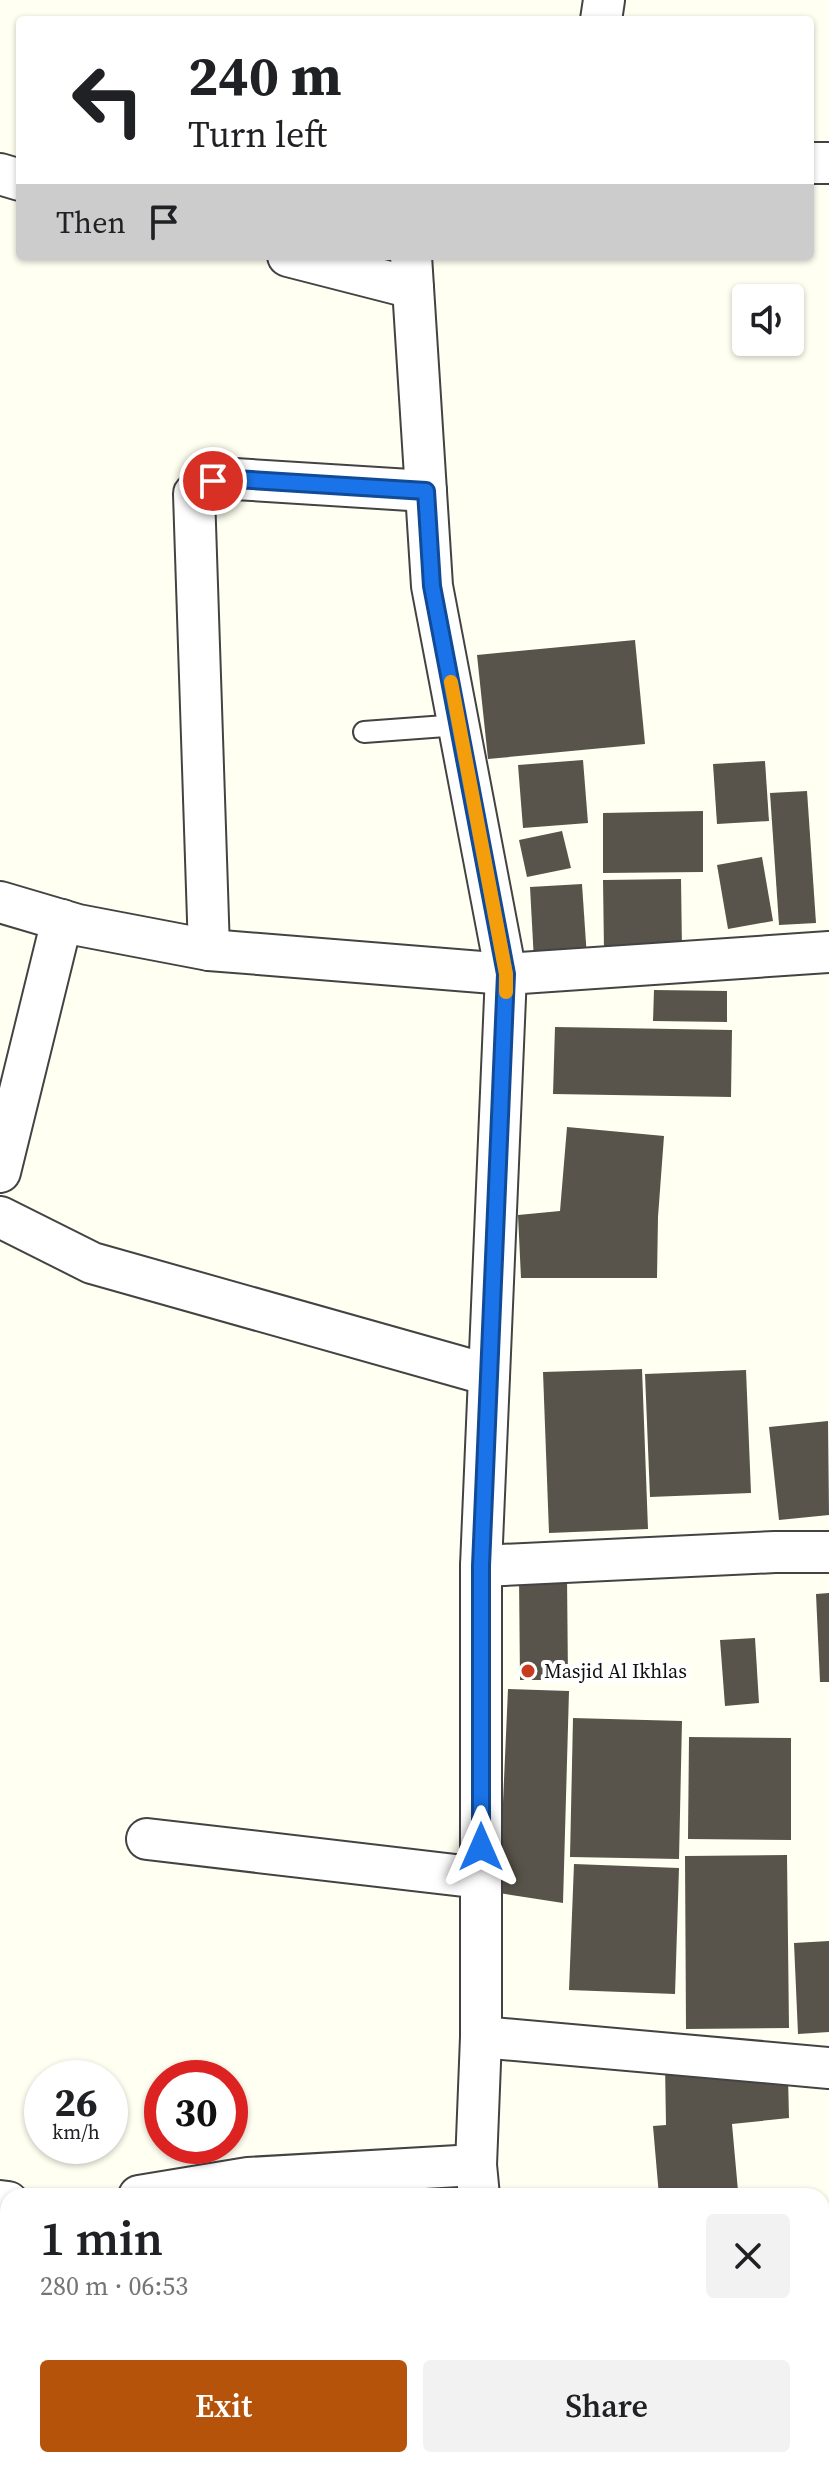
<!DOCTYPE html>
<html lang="en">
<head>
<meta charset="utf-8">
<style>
  body { margin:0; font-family:"Source Serif 4",serif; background:#f2f2f2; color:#202124; height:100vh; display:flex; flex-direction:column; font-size:30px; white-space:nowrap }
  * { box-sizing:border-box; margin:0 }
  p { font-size:26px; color:#757577 }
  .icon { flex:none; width:44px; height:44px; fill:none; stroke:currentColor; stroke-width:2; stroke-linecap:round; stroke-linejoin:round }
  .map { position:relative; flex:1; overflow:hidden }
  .drawer { position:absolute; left:0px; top:2188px; width:830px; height:280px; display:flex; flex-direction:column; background:#fff; border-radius:24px 24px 0 0; box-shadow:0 2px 6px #0004 }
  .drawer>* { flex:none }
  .guide { position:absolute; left:16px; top:16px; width:798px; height:244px; border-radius:8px; box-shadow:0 2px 6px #0004; background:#fff; color:#202124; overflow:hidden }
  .controls { position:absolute; left:732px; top:284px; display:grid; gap:16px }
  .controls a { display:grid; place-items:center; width:72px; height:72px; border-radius:8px; background:#fff; box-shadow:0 2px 6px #0004; font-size:40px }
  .speed { position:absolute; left:24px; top:2060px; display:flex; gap:16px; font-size:40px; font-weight:700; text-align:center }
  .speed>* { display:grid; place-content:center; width:104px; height:104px; border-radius:50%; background:#fff; box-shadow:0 2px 6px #0004; line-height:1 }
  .speed small { font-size:20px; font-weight:400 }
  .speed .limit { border:12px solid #d22; background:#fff; color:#111 }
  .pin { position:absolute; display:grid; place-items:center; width:68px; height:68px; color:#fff; margin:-34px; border:4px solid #fff; border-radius:50%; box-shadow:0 2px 8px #0007 }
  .me { position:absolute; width:88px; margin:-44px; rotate:0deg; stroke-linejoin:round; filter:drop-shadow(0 0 6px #0008) }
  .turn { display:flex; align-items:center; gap:28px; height:168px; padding:0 40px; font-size:36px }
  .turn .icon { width:104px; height:104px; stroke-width:2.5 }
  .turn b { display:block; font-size:56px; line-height:68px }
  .then { display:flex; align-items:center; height:76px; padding:0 40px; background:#0003; gap:16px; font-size:30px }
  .round { display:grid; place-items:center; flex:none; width:84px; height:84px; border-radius:8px; background:#f2f2f2 }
  .headline { display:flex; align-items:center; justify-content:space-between; height:136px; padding:0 40px }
  h1 { font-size:48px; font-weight:600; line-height:60px }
  .action { display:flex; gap:16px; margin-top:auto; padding:16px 40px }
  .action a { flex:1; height:92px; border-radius:8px; background:#b45309; color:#fff; font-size:32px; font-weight:600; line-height:92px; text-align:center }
  .action a+a { background:#f2f2f2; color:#202124 }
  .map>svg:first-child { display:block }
</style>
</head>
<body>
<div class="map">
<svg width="829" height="2468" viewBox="0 0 829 2468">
  <rect width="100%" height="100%" fill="#fffff2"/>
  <g fill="#59544b">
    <path d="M635,640L645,744L488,759L477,655Z"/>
    <path d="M583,760L588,823L523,828L518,765Z"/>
    <path d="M765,761L769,821L717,824L713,764Z"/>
    <path d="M807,791L816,923L779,925L770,793Z"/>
    <path d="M703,811V872L603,873V813Z"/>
    <path d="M562,831L571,868L527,877L519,840Z"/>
    <path d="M762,857L773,921L728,929L717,865Z"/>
    <path d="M681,879L682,950L604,951L603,880Z"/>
    <path d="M582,884L587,958L534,961L530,887Z"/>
    <path d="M654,990L727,991V1022L653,1021Z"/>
    <path d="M555,1027L732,1030L731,1097L553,1094Z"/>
    <path d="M567,1127L664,1136L658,1217L657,1278H521L518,1215L560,1211Z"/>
    <path d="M642,1369L648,1529L549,1533L543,1372Z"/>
    <path d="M746,1370L751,1493L650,1497L645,1374Z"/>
    <path d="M828,1421L829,1515L779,1520L769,1427Z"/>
    <path d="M567,1576L568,1680H520L519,1577Z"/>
    <path d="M829,1593V1682H820L816,1594Z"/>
    <path d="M755,1638L759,1703L725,1706L720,1640Z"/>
    <path d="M508,1689L569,1691L563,1903L499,1893Z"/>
    <path d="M573,1718L682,1721L679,1859L570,1857Z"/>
    <path d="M689,1737L791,1738V1840L688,1839Z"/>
    <path d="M787,1855L789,2028L686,2029L685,1856Z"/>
    <path d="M574,1864L679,1868L675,1994L569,1990Z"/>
    <path d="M829,1941V2032L798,2034L794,1943Z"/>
    <path d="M665,2064L788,2076L789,2118L732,2124L738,2191L659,2196L653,2126L666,2125Z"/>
    <path d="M822,2388H829V2461L822,2462L824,2443Z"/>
    <path d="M526,2460H658L659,2468H526Z"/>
  </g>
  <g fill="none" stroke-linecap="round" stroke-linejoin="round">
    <defs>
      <path id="service" d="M364,732L459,725"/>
      <g id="minor">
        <path d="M601,20L604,0"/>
        <path d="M810,163H829"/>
        <path d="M0,174L20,180"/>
        <path d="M288,256L413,288"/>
        <path d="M411,256L432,586L506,974L481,1566V2037L476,2165L479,2196"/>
        <path d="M0,902L78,925L209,950L506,974L829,952"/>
        <path d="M209,950L194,494L213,481L235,479L426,491"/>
        <path d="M0,1172L62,920"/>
        <path d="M0,1217L92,1263L489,1375"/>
        <path d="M481,1566L775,1552H829"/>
        <path d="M147,1839L481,1878"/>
        <path d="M481,2037L829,2068"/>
        <path d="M139,2196L248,2178L476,2165"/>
        <path d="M0,2201L8,2202"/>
        <path d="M506,2460L507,2468"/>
      </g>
    </defs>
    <use href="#service" stroke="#434343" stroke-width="24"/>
    <use href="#minor" stroke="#434343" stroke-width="44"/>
    <use href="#service" stroke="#fff" stroke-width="20"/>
    <use href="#minor" stroke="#fff" stroke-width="40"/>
  </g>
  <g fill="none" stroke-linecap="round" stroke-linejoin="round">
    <defs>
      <path id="route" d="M213,481L235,479L426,491L432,586L506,974L481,1566V1847"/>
    </defs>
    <use href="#route" stroke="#114b97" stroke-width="20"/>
    <use href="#route" stroke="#1a73e8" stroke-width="14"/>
    <path stroke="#f59e0b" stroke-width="14" d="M451,682L506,974V992"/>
  </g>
  <circle fill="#c93b1e" stroke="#fff" stroke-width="3" cx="528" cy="1671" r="8"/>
  <g text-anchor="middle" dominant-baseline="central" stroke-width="8" stroke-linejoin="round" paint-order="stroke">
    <g font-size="20" fill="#101010" stroke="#fff" text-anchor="start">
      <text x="544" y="1671">Masjid Al Ikhlas</text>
    </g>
  </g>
</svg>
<div class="controls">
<a><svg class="icon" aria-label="sound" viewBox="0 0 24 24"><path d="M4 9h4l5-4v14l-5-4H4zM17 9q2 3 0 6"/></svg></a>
</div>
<div class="speed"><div>26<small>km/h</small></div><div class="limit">30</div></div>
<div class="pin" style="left:213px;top:481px;background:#d93025"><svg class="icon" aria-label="arrive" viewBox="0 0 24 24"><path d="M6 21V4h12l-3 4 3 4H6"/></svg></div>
<svg class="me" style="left:481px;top:1847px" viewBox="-20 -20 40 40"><path d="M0-17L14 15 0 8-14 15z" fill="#1a73e8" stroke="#fff" stroke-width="4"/></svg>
<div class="guide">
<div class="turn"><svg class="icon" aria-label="left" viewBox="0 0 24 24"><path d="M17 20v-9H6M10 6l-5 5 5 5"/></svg><div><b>240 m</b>Turn left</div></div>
<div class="then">Then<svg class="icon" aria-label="arrive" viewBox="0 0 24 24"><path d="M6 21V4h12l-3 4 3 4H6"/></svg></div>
</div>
<section class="drawer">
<div class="headline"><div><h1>1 min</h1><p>280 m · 06:53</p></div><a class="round"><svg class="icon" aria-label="close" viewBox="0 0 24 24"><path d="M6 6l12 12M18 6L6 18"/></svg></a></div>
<div class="action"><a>Exit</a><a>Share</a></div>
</section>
</div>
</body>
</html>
